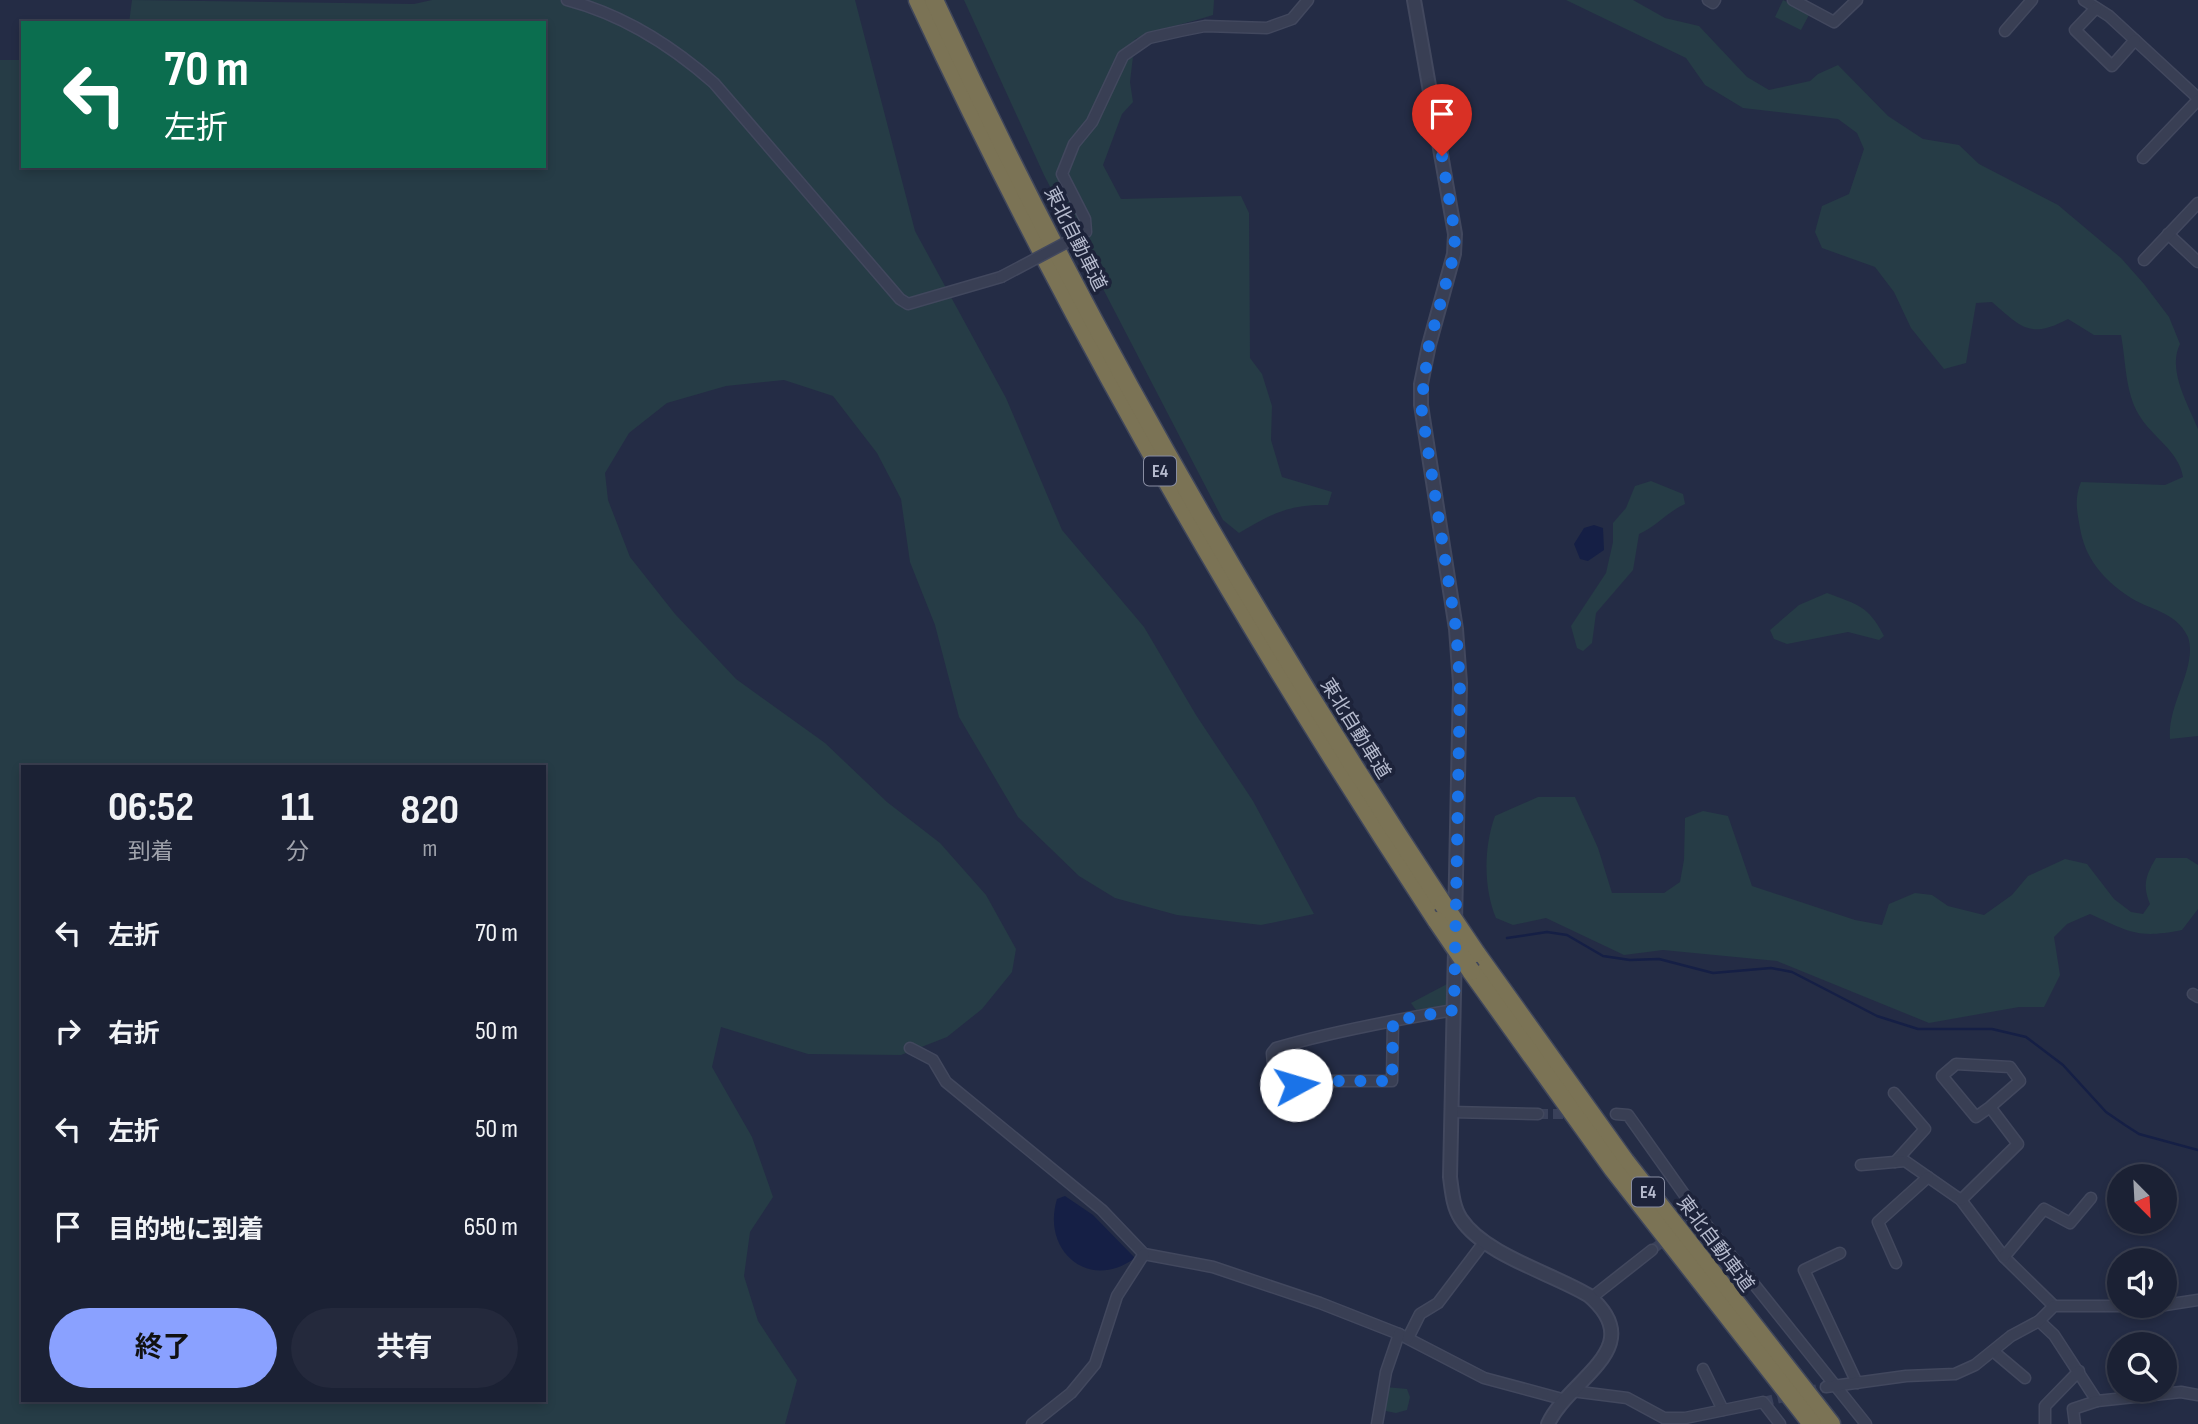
<!DOCTYPE html>
<html lang="ja">
<head>
<meta charset="utf-8">
<style>
  body { margin:0; font-family:"Sofia Sans Condensed","Noto Sans JP",sans-serif; background:#24293c; color:#f1f3f6; height:100vh; display:flex; flex-direction:column; font-size:26px; white-space:nowrap }
  * { box-sizing:border-box; margin:0 }
  p { font-size:23px; color:#a0a3ac }
  .icon { flex:none; width:38px; height:38px; fill:none; stroke:currentColor; stroke-width:2; stroke-linecap:round; stroke-linejoin:round }
  .map { position:relative; flex:1; overflow:hidden }
  .panel { position:absolute; left:21px; top:765px; width:525px; height:637px; display:flex; flex-direction:column; background:#1b2134; border-radius:0px; box-shadow:0 4px 10px #0003,0 0 0 2px #393e4f }
  .panel>* { flex:none }
  .banner { position:absolute; left:21px; top:21px; width:525px; height:147px; border-radius:0px; box-shadow:0 4px 10px #0003,0 0 0 2px #393e4f; background:#0b6e4f; color:#fff; overflow:hidden }
  .needle { width:46px; rotate:156deg }
  .fabs { position:absolute; left:2107px; top:1164px; display:grid; gap:14px }
  .fabs a { display:grid; place-items:center; width:70px; height:70px; border-radius:50%; background:#1b2134; box-shadow:0 4px 10px #0003,0 0 0 2px #393e4f; font-size:35px }
  .pin { position:absolute; display:grid; place-items:center; width:60px; height:60px; color:#fff; margin:-72px -30px; border-radius:50% 50% 50% 0; rotate:-45deg; box-shadow:0 0 7px #0007 }
  .pin .icon { rotate:45deg }
  .me { position:absolute; width:77px; margin:-38px; rotate:84deg; stroke-linejoin:round; filter:drop-shadow(0 0 5px #0008) }
  .turn { display:flex; align-items:center; gap:24px; height:147px; padding:0 28px; font-size:32px }
  .turn .icon { width:91px; height:91px; stroke-width:2.5 }
  .turn b { display:block; font-size:49px; line-height:60px }
  .eta { display:flex; justify-content:space-evenly; align-items:center; height:119px; text-align:center }
  .eta b { font-size:42px; font-weight:700; line-height:49px }
  .button { display:flex; gap:14px; margin-top:auto; padding:14px 28px }
  .button a { flex:1; height:80px; border-radius:42px; background:#8aa1ff; color:#111; font-size:28px; font-weight:700; line-height:80px; text-align:center }
  .button a+a { background:#24293c; color:#f1f3f6 }
  ul { padding:0; list-style:none }
  li { display:flex; align-items:center; gap:21px; height:98px; padding:0 28px }
  li div { flex:1 }
  li b { display:block; font-size:26px }
  li em { font-style:normal }
  .map>svg:first-child { display:block }
</style>
</head>
<body>
<div class="map">
<svg width="2198" height="1424" viewBox="0 0 2198 1424">
  <rect width="100%" height="100%" fill="#242c45"/>
  <g fill="#263c46" fill-rule="evenodd">
    <path d="M132,0L414,4L432,0H855L915,231L1006,398L1062,530L1144,627L1196,715L1253,801L1314,914L1261,925L1177,915L1115,898L1079,876L1018,817L959,717L935,625L910,562L901,499L877,453L833,396L784,380L726,386L667,403L629,433L605,473L608,500L630,557L675,614L736,679L825,743L887,802L940,843L986,895L1016,949L1012,972L982,1009L947,1037L901,1055L808,1054L721,1027L712,1067L752,1137L773,1197L750,1232L744,1276L758,1321L797,1380L785,1424H0V60H23V166H544V23H129ZM23,766H544V1400H23Z"/>
    <path d="M964,0H1214L1213,15C1187,24 1161,27 1135,39L1130,82L1133,102L1122,114L1103,165L1121,199L1241,196L1249,213L1250,358L1262,374L1272,406L1271,440L1282,477L1332,492L1328,505C1289,504 1271,514 1239,533L1223,520L1044,175Z"/>
    <path d="M1566,0H1633L1665,18L1699,26L1747,77L1769,90L1810,81L1818,74L1838,65L1888,116L1923,139L1959,145L1979,164L2058,205L2121,258L2144,284L2169,317L2180,344C2167,370 2188,404 2198,429V736L2170,739C2167,704 2198,667 2188,637C2176,611 2148,610 2128,596C2103,579 2085,558 2080,528C2077,511 2074,499 2081,482L2165,485L2183,477C2179,451 2152,437 2139,415C2125,392 2126,361 2121,335H2094L2068,319C2030,339 2022,328 1992,302L1976,303L1966,363L1944,369L1911,328L1894,292L1875,267L1822,248L1815,232L1822,206L1849,194L1864,149L1857,133L1838,119L1743,108L1705,85L1686,58Z"/>
    <path d="M1783,0L1810,13L1801,30L1775,17Z"/>
    <path d="M1651,481L1683,494L1685,504C1667,512 1657,526 1639,534L1633,570L1596,613L1592,643L1583,651L1577,648L1571,626L1606,573L1613,542V523L1626,508L1635,486Z"/>
    <path d="M1827,593C1858,605 1868,605 1884,636L1879,640L1848,632L1787,644L1774,639L1770,630L1799,605Z"/>
    <path d="M1538,797H1575L1598,848L1612,893H1664L1680,882L1684,860L1685,818L1703,811L1728,816L1752,886L1855,920L1882,925L1889,904L1915,893L1932,895L1948,906L1984,915L2012,895L2028,876L2065,859L2087,864L2114,899L2131,912L2143,914L2150,904C2142,885 2146,875 2156,858H2187L2198,865V909L2182,930C2137,939 2130,932 2090,914L2067,924L2054,937L2060,975L2044,1007H2019L1929,1023L1777,961L1663,950L1624,955L1546,918L1513,925L1496,918C1483,887 1484,846 1495,816Z"/>
    <path d="M1449,983V1005L1416,1010L1411,1003Z"/>
    <path d="M1385,1387L1407,1389L1410,1397L1407,1410L1396,1413L1381,1410Z"/>
  </g>
  <g fill="#151f45">
    <path d="M1594,525L1603,528L1604,550L1588,561L1580,559L1574,544L1584,528Z"/>
    <path d="M1065,1196L1093,1215L1135,1258C1089,1292 1041,1251 1057,1199Z"/>
  </g>
  <g fill="none" stroke-linecap="round" stroke-linejoin="round">
    <path stroke="#151f45" stroke-width="2.5" d="M1507,938L1547,932L1567,935L1603,956L1630,960L1659,959L1713,973L1771,968L1792,972L1877,1016L1918,1029H1992L2026,1037L2063,1065L2106,1112L2125,1125L2139,1134L2198,1150"/>
    <g stroke="#3a415a" stroke-width="10" stroke-dasharray="10 5" stroke-linecap="butt">
      <path d="M1538,1114H1576"/>
      <path d="M1652,1250L1691,1220"/>
      <path d="M1763,1402L1826,1387"/>
    </g>
    <defs>
      <g id="minor">
        <path d="M567,0C624,15 671,45 714,83L900,299L908,304L1001,277"/>
        <path d="M1708,0L1713,3L1715,0"/>
        <path d="M1793,0L1834,22L1857,0"/>
        <path d="M2084,0L2109,16L2198,98"/>
        <path d="M2096,8L2075,30L2112,66L2135,40"/>
        <path d="M2005,31L2032,0"/>
        <path d="M2143,158L2198,100"/>
        <path d="M1086,232L1085,219L1062,174L1074,144L1092,122L1123,56L1149,38L1180,31L1205,26L1267,28L1292,19L1308,0"/>
        <path d="M2168,234L2198,262"/>
        <path d="M2144,260L2198,203"/>
        <path d="M2193,994L2198,997"/>
        <path d="M1393,1021L1392,1081H1316L1275,1088L1272,1053L1276,1048C1335,1031 1394,1020 1454,1010"/>
        <path d="M910,1048L933,1060L946,1082L1102,1210L1144,1254L1213,1267L1320,1303L1399,1334L1484,1378L1562,1399"/>
        <path d="M1894,1093L1925,1129L1895,1162"/>
        <path d="M1451,1112L1538,1114"/>
        <path d="M1616,1114L1628,1115L1701,1218L1866,1424"/>
        <path d="M1861,1165L1905,1161L1961,1200L2004,1257L2054,1306"/>
        <path d="M1961,1200L2018,1144L1990,1107L1976,1117L1942,1076L1956,1064L2010,1067L2020,1081L1990,1107"/>
        <path d="M1840,1253L1804,1270L1857,1383"/>
        <path d="M2004,1257L2044,1209L2070,1223L2091,1198"/>
        <path d="M1896,1263L1878,1222L1928,1177"/>
        <path d="M1591,1298L1652,1250"/>
        <path d="M2165,1305L2198,1300"/>
        <path d="M2039,1321L2054,1335L2097,1401L2181,1392L2198,1395"/>
        <path d="M1408,1338L1420,1314L1438,1303L1485,1241"/>
        <path d="M1993,1351L2025,1378"/>
        <path d="M1703,1369L1723,1410"/>
        <path d="M1826,1387L1906,1376L1955,1374L1975,1365L2011,1336L2039,1321L2054,1306H2161"/>
        <path d="M1572,1391L1627,1398L1664,1418H1685L1763,1402L1780,1424"/>
        <path d="M1032,1424L1071,1393L1095,1364L1117,1296L1144,1254"/>
        <path d="M1377,1424L1386,1372L1399,1334"/>
        <path d="M2045,1424V1406L2079,1371"/>
        <path d="M2075,1424L2073,1409L2097,1401"/>
      </g>
      <g id="tertiary">
        <path d="M1414,0L1455,234L1454,254L1429,345L1421,384V405L1456,629L1460,683L1455,923"/>
        <path d="M1455,949L1450,1177C1452,1192 1453,1207 1461,1219C1485,1255 1551,1273 1588,1295C1651,1348 1569,1378 1548,1424"/>
      </g>
      <g id="motorway">
        <path d="M918,0C1067,321 1243,626 1437,921"/>
        <path d="M934,0C1079,315 1252,615 1443,904"/>
        <path d="M1476,953L1625,1161L1831,1424"/>
        <path d="M1471,971L1613,1169L1812,1424"/>
      </g>
    </defs>
    <use href="#minor" stroke="#42485e" stroke-width="13"/>
    <use href="#tertiary" stroke="#42485e" stroke-width="16"/>
    <use href="#motorway" stroke="#40475c" stroke-width="21"/>
    <use href="#minor" stroke="#393f54" stroke-width="10"/>
    <use href="#tertiary" stroke="#393f54" stroke-width="12"/>
    <use href="#motorway" stroke="#7b7355" stroke-width="18"/>
    <defs>
      <path id="minor-bridge" d="M1001,277L1086,232"/>
      <g id="motorway-bridge">
        <path d="M1443,904L1476,953"/>
        <path d="M1437,921L1471,971"/>
      </g>
    </defs>
    <use href="#minor-bridge" stroke="#42485e" stroke-width="13" stroke-linecap="butt"/>
    <use href="#motorway-bridge" stroke="#40475c" stroke-width="21" stroke-linecap="butt"/>
    <use href="#minor-bridge" stroke="#393f54" stroke-width="10"/>
    <use href="#motorway-bridge" stroke="#7b7355" stroke-width="18"/>
  </g>
  <g fill="none" stroke-linecap="round" stroke-linejoin="round">
    <path stroke="#1a73e8" stroke-width="12" stroke-dasharray="0 21.6" d="M1296,1085L1316,1081H1392L1393,1021L1454,1010L1460,683L1456,629L1421,405L1429,345L1454,254L1455,234L1442,156"/>
  </g>
  <g text-anchor="middle" dominant-baseline="central" stroke-width="7" stroke-linejoin="round" paint-order="stroke">
    <g fill="#1d233a" stroke="#888da2" stroke-width="2">
      <rect x="1144" y="456.5" width="32" height="29" rx="5"/>
      <rect x="1632" y="1177.5" width="32" height="29" rx="5"/>
    </g>
    <g font-size="18" font-weight="bold" fill="#b6bbce">
      <text x="1160" y="471">E4</text>
      <text x="1648" y="1192">E4</text>
    </g>
    <g font-size="19" fill="#b6bbce" stroke="#1d233a">
      <text transform="translate(1075 239) rotate(63)">東北自動車道</text>
      <text transform="translate(1355 729) rotate(58)">東北自動車道</text>
      <text transform="translate(1715 1244) rotate(53)">東北自動車道</text>
    </g>
  </g>
</svg>
<div class="fabs">
<a><svg class="needle" viewBox="-14 -14 28 28"><path d="M0-13l5 13h-10z" fill="#e53935"/><path d="M0 13l5-13h-10z" fill="#a0a3ac"/></svg></a>
<a><svg class="icon" aria-label="sound" viewBox="0 0 24 24"><path d="M4 9h4l5-4v14l-5-4H4zM17 9q2 3 0 6"/></svg></a>
<a><svg class="icon" aria-label="search" viewBox="0 0 24 24"><circle cx="10" cy="10" r="6"/><path d="M15 15l6 6"/></svg></a>
</div>
<div class="pin" style="left:1442px;top:156px;background:#d93025"><svg class="icon" aria-label="arrive" viewBox="0 0 24 24"><path d="M6 21V4h12l-3 4 3 4H6"/></svg></div>
<svg class="me" style="left:1296px;top:1085px" viewBox="-20 -20 40 40"><circle r="19" fill="#fff"/><path d="M0-13L10 11 0 6-10 11z" fill="#1a73e8"/></svg>
<div class="banner">
<div class="turn"><svg class="icon" aria-label="left" viewBox="0 0 24 24"><path d="M17 20v-9H6M10 6l-5 5 5 5"/></svg><div><b>70 m</b>左折</div></div>
</div>
<section class="panel">
<div class="eta">
<div><b>06:52</b><p>到着</p></div>
<div><b>11</b><p>分</p></div>
<div><b>820</b><p>m</p></div>
</div>
<ul>
<li><svg class="icon" aria-label="left" viewBox="0 0 24 24"><path d="M17 20v-9H6M10 6l-5 5 5 5"/></svg><div><b>左折</b></div><em>70 m</em></li>
<li><svg class="icon" aria-label="right" viewBox="0 0 24 24"><path d="M7 20v-9h11M14 6l5 5-5 5"/></svg><div><b>右折</b></div><em>50 m</em></li>
<li><svg class="icon" aria-label="left" viewBox="0 0 24 24"><path d="M17 20v-9H6M10 6l-5 5 5 5"/></svg><div><b>左折</b></div><em>50 m</em></li>
<li><svg class="icon" aria-label="arrive" viewBox="0 0 24 24"><path d="M6 21V4h12l-3 4 3 4H6"/></svg><div><b>目的地に到着</b></div><em>650 m</em></li>
</ul>
<div class="button"><a>終了</a><a>共有</a></div>
</section>
</div>
</body>
</html>
